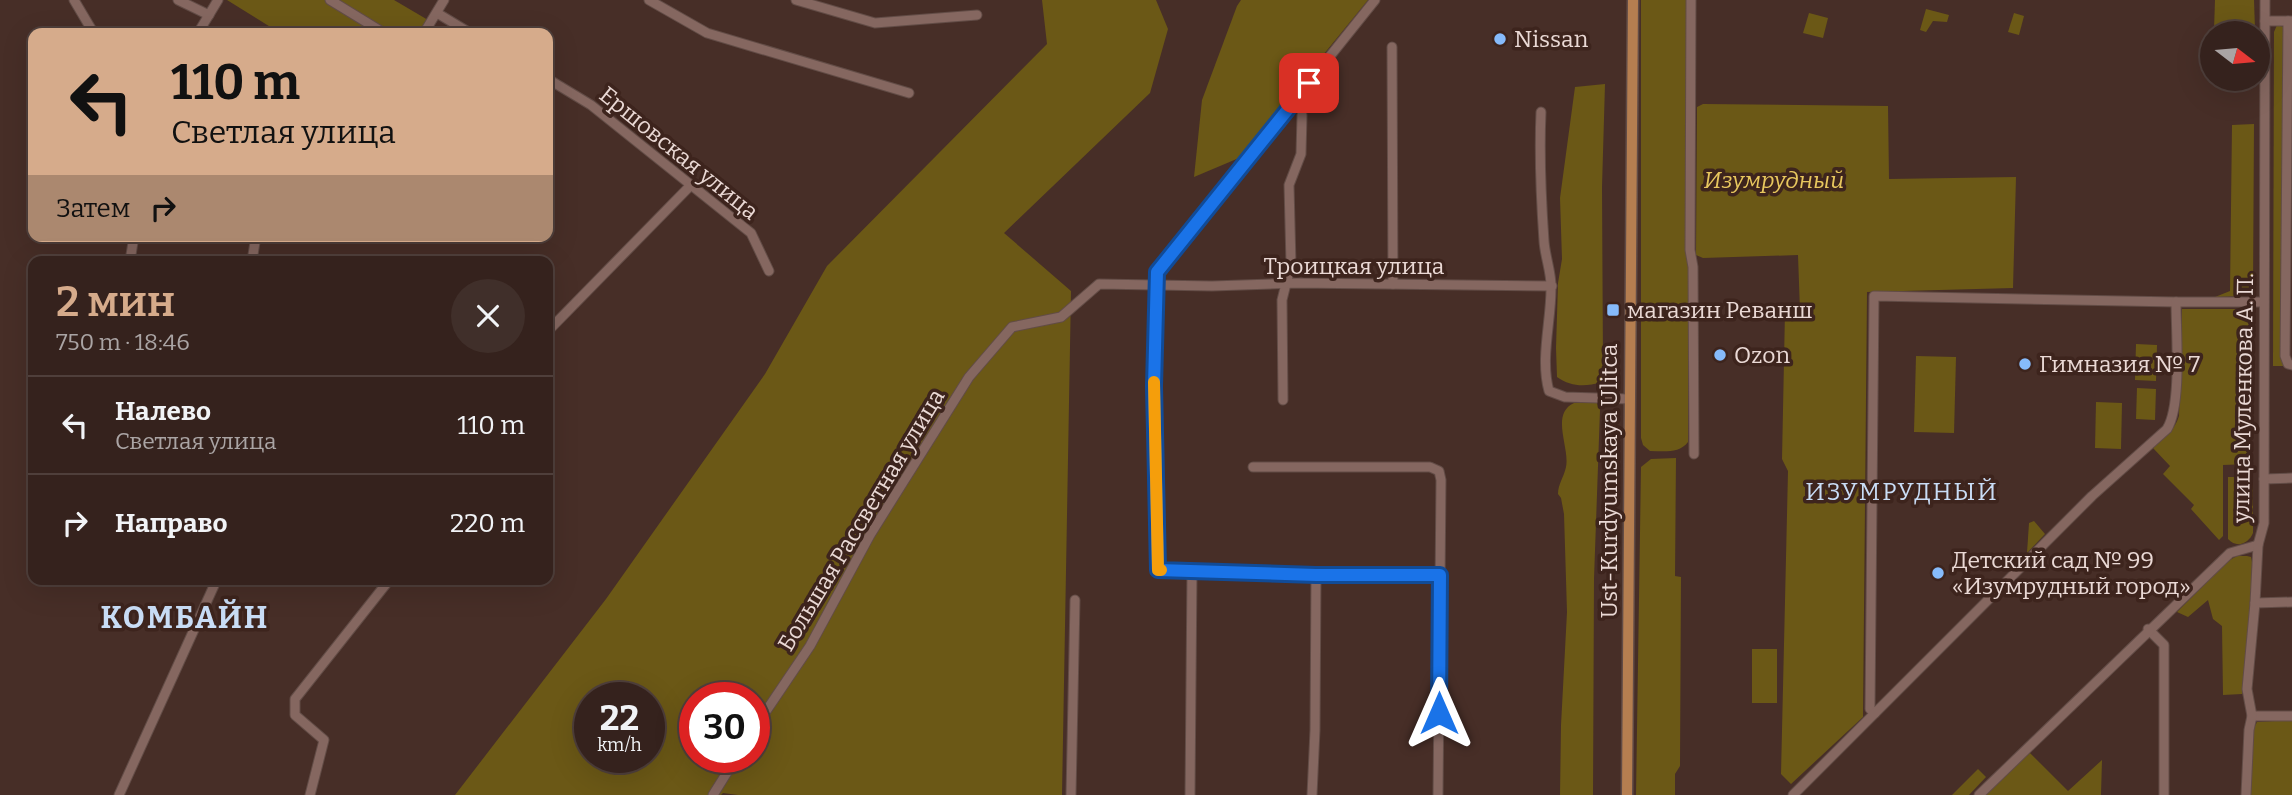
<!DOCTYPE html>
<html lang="ru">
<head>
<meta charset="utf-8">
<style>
  body { margin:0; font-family:Bitter,serif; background:#402f2a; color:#f1f3f6; height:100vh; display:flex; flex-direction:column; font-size:26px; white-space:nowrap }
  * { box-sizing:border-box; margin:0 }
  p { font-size:23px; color:#aaa4a4 }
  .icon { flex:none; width:38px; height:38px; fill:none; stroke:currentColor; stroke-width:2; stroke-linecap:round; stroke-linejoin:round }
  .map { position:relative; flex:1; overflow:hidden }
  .drawer { position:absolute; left:28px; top:256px; width:525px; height:329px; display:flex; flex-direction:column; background:#35221d; border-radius:14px; box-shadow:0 7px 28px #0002,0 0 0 2px #4f3f3b }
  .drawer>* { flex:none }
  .hud { position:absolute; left:28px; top:28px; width:525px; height:214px; border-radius:14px; box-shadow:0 7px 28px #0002,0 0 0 2px #4f3f3b; background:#d6ab8b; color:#111; overflow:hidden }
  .needle { width:46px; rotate:106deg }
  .fabs { position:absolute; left:2200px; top:21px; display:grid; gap:14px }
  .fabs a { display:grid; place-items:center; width:70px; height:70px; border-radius:50%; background:#35221d; box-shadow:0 7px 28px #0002,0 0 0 2px #4f3f3b; font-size:35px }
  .speed { position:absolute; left:574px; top:682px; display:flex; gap:14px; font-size:35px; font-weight:700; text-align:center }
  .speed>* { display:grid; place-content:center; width:91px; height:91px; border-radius:50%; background:#35221d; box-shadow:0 7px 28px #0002,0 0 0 2px #4f3f3b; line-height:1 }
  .speed small { font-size:18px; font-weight:400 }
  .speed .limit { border:10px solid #d22; background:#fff; color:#111 }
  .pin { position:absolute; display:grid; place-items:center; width:60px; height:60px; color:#fff; margin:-30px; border-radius:14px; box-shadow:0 4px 10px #0006 }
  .me { position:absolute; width:77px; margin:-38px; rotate:0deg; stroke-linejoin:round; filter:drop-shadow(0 0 5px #0008) }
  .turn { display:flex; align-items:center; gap:24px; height:147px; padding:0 28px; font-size:32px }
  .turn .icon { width:91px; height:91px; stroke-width:2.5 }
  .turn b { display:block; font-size:49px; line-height:60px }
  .then { display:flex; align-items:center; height:66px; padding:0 28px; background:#0003; gap:14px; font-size:26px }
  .round { display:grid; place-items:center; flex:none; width:74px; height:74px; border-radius:37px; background:#402f2a }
  .overview { display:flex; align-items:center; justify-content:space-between; height:119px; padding:0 28px }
  h1 { font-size:42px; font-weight:600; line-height:52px; color:#d6ab8b }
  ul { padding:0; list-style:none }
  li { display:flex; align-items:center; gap:21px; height:98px; padding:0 28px; border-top:2px solid #4f3f3b }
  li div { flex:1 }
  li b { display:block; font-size:26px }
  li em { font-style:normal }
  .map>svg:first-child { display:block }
</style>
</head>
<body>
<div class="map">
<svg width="2292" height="795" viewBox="0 0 2292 795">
  <rect width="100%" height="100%" fill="#472e27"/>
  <g fill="#6b5816" fill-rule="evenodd">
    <path d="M227,0H394L428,20L420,33H365L359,30L357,33H280Z"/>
    <path d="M1042,0H1156L1168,29L1150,93L1004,233L1071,291L1062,795H738L723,793L721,795H455L606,599L765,374L827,266L1047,44ZM590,698H649V758H590ZM695,698H754V758H695Z"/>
    <path d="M1241,0H1368L1239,158L1194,177L1202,100L1237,6Z"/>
    <path d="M1641,0H1688V442C1679,454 1663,451 1650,451L1643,445L1641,438Z"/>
    <path d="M2215,0H2254L2255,30H2214Z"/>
    <path d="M1926,9L1949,15L1947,22L1933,21L1926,32L1920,30Z"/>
    <path d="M1809,13L1828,18L1823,38L1803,33Z"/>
    <path d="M2014,13L2024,16L2019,35L2008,32Z"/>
    <path d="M2277,25L2284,27L2285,31L2283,366H2273L2274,32Z"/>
    <path d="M1605,84L1602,187L1603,364L1601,382C1586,387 1571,387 1557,377L1556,348L1558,283L1562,259L1560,198L1575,87Z"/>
    <path d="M1703,104L1888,106L1889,179L2016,177L2013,288L1867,292L1863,717L1791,784L1781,774L1788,471L1782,459L1785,311H1800L1798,255L1703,258L1696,255L1697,107Z"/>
    <path d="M2254,124L2253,290L2245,296L2215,297L2230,291L2232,125Z"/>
    <path d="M2182,309H2246L2250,313L2247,394L2250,395V461L2248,464L2223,465V536L2219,540L2191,509L2194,505L2163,474L2170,466L2153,448C2164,438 2175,430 2179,416Z"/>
    <path d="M2136,344L2157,345L2156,381L2135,380Z"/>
    <path d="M1916,356L1956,357L1954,433L1914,432Z"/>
    <path d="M2137,388L2156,389L2155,420L2136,419Z"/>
    <path d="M2096,402L2122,403L2121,449L2095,448Z"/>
    <path d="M1574,403H1597L1600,410L1594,579L1593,795H1560L1561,725L1567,612L1564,514L1561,498L1558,494C1558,484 1564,477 1566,467C1570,447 1550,414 1574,403Z"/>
    <path d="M1676,458L1675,576L1681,577L1680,766L1675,774V795H1636L1641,467L1651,459Z"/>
    <path d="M2228,477H2249L2253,481V533C2249,543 2237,549 2228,539Z"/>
    <path d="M2034,521L2045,534L2027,553L2029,523Z"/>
    <path d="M2247,556L2251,557L2252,562L2251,603L2242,694L2223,695L2222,626L2213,619L2208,600L2188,617L2177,612L2228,561L2237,556Z"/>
    <rect x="1752" y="649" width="25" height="54"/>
    <path d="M2292,720V795H2244L2253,730L2257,722Z"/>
    <path d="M2028,751L2068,791L2102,760L2101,795H1984Z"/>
    <path d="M1978,769L1986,777L1969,795H1952Z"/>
  </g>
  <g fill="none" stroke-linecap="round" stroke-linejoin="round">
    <defs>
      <g id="minor">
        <path d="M74,0L93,32L112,33"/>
        <path d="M178,0L209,15"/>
        <path d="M330,0L384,33"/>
        <path d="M649,0L707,33L909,93"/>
        <path d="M796,0L875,23L977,15"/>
        <path d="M1375,0L1157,272L1154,386L1158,570L1316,575H1440"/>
        <path d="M1691,0L1690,250L1693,267L1694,454"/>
        <path d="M437,13L470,33"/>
        <path d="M2265,21H2291"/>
        <path d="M2288,21L2285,356L2288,364L2292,365"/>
        <path d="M198,33L218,0"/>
        <path d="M424,33L444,0"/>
        <path d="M1392,47L1393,284"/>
        <path d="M548,79L591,105L751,233L769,271"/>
        <path d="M1541,112C1539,156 1541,198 1544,241C1545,257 1552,274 1551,289C1551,322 1540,359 1549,391L1565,397L1630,399"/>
        <path d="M130,261L134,236"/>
        <path d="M252,261L256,236"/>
        <path d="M548,331L691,185"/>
        <path d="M1283,400L1282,300L1291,264L1289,185L1301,154L1302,115"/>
        <path d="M1253,467H1430L1439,471L1441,480L1438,795"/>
        <path d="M2264,479L2292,478"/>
        <path d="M2255,603L2292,602"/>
        <path d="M2148,629L2164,645V795"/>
        <path d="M1875,713L1870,709L1874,296L2176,302"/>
        <path d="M2252,716H2292"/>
        <path d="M754,729L810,646L870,535L969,377L1012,327L1061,317L1099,284L1212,286L1297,283L1552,286"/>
        <path d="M119,795L217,579"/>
        <path d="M310,795L324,740L295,715V699L390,579"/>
        <path d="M713,795L736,758"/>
        <path d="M1071,795L1075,600"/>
        <path d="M1190,795L1192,571"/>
        <path d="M1312,795L1315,730L1316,575"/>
        <path d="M1793,795L2092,496L2167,429C2182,405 2176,333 2176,302H2264"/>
        <path d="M1979,795L2230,553L2258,545"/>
        <path d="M2246,795L2249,730L2252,716L2247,689L2255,603L2258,545L2264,523L2265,0"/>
      </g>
      <path id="major" d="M1627,795L1633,0"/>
    </defs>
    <use href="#minor" stroke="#624c46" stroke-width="11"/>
    <use href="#major" stroke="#624c46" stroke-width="13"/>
    <use href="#minor" stroke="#856760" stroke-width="9"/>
    <use href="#major" stroke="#b57e50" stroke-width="10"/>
  </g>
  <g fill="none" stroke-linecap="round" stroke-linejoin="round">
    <defs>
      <path id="route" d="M1309,83L1157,272L1154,386L1158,570L1316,575H1440L1439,713"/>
    </defs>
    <use href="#route" stroke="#114b97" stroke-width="18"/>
    <use href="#route" stroke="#1a73e8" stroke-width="12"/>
    <path stroke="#f59e0b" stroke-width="12" d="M1154,382L1158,570H1161"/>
  </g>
  <g fill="#86bbfb" stroke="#3d241d" stroke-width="2.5">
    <circle cx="1500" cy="39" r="7"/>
    <rect x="1606" y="303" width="14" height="14" rx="3.5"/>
    <circle cx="1720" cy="355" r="7"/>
    <circle cx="2025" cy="364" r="7"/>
    <circle cx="1938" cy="573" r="7"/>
  </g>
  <g text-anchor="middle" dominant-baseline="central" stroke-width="7" stroke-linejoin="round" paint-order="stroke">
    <g font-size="23" fill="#ead9d5" stroke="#3d241d" text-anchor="start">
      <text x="1514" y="39">Nissan</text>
      <text x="1627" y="310">магазин Реванш</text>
      <text x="1734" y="355">Ozon</text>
      <text x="2039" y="364">Гимназия № 7</text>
      <text x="1952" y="560">Детский сад № 99<tspan x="1952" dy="26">«Изумрудный город»</tspan></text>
    </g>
    <g font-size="23" fill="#ead9d5" stroke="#3d241d">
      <text transform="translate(679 153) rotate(39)">Ершовская улица</text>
      <text x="1354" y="266">Троицкая улица</text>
      <text transform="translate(2243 398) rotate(-89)">улица Муленкова А. П.</text>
      <text transform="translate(1609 481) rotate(-90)">Ust-Kurdyumskaya Ulitca</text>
      <text transform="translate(861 520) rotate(-59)">Большая Рассветная улица</text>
    </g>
    <g font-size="23" font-style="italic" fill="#e8c75e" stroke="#3d241d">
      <text x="1774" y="180">Изумрудный</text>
    </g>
    <g font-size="24" letter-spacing="2" fill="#c9ddf6" stroke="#3d241d">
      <text x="1902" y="492">ИЗУМРУДНЫЙ</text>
    </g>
    <g font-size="30" font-weight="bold" letter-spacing="2" fill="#c9ddf6" stroke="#3d241d">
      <text x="185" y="618">КОМБАЙН</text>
    </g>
  </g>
</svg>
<div class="fabs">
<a><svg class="needle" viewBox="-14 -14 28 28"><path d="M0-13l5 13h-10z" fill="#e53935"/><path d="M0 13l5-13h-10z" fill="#aaa4a4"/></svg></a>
</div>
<div class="speed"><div>22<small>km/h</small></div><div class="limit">30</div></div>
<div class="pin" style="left:1309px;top:83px;background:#d93025"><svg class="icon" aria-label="arrive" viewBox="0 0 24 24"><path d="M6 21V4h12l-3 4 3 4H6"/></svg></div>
<svg class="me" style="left:1439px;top:713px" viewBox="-20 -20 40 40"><path d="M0-17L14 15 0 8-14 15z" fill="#1a73e8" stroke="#fff" stroke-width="4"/></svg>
<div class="hud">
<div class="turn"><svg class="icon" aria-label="left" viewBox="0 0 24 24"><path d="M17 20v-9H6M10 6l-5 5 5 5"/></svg><div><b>110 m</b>Светлая улица</div></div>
<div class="then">Затем<svg class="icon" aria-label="right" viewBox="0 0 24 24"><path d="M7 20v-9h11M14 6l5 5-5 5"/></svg></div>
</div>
<section class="drawer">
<div class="overview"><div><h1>2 мин</h1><p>750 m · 18:46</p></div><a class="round"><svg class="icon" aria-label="close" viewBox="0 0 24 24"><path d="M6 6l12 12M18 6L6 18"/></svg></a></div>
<ul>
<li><svg class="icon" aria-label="left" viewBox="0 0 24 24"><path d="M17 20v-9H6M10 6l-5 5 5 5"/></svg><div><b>Налево</b><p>Светлая улица</p></div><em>110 m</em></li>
<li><svg class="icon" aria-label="right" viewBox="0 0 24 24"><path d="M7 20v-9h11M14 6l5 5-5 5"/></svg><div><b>Направо</b></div><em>220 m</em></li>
</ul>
</section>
</div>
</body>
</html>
